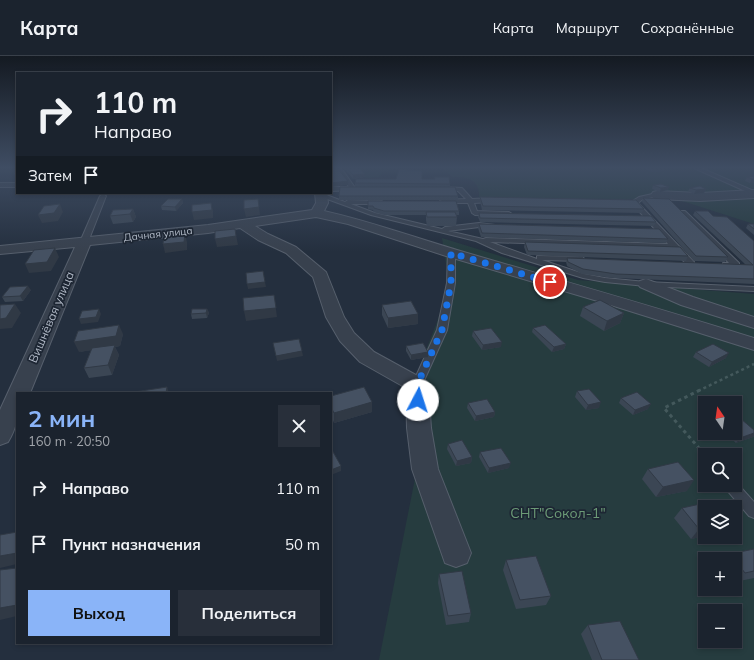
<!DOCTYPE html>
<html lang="ru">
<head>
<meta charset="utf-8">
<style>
  body { margin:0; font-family:Mulish,sans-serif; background:#282f3a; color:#f1f3f6; height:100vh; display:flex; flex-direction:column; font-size:15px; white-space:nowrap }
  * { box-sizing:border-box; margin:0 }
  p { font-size:13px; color:#a0a4aa }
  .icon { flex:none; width:22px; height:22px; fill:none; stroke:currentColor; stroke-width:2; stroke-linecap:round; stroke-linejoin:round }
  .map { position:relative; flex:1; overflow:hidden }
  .details { position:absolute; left:16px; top:336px; width:316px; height:252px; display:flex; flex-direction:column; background:#1b232e; border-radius:0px; box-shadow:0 2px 6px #0003,0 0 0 1px #39404a }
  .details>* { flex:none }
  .guide { position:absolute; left:16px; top:16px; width:316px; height:122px; border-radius:0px; box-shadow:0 2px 6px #0003,0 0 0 1px #39404a; background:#1b232e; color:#f1f3f6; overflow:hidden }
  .needle { width:26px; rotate:347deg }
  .fabs { position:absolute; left:698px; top:340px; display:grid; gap:8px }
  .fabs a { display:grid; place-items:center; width:44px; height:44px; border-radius:0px; background:#1b232e; box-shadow:0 2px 6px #0003,0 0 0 1px #39404a; font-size:20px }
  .pin { position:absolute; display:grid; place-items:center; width:34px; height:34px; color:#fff; margin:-17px; border:2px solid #fff; border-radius:50%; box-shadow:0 1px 4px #0007 }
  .me { position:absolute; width:44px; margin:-22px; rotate:5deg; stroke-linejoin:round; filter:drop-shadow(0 0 3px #0008) }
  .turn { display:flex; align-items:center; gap:14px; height:84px; padding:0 12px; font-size:18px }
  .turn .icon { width:52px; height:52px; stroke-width:2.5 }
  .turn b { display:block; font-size:28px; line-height:34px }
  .then { display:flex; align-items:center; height:38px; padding:0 12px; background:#0003; gap:8px; font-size:15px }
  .round { display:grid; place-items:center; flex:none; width:42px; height:42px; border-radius:0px; background:#282f3a }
  .overview { display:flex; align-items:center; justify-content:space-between; height:68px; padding:0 12px }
  h1 { font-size:24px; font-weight:700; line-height:30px; color:#8ab4f8 }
  .action { display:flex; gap:8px; margin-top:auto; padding:8px 12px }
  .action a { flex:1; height:46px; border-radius:0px; background:#8ab4f8; color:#111; font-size:16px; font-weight:700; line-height:46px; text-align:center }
  .action a+a { background:#282f3a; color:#f1f3f6 }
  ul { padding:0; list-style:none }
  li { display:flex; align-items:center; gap:12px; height:56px; padding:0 12px }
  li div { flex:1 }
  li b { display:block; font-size:15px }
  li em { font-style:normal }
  header { display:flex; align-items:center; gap:24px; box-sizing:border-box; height:56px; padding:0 20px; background:#1b232e; border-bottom:1px solid #39404a }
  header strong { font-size:19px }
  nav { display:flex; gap:22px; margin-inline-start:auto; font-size:14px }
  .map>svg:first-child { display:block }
</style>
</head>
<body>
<header>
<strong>Карта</strong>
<nav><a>Карта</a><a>Маршрут</a><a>Сохранённые</a></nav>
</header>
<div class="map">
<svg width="754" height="604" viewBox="0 0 754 604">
  <rect width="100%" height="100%" fill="#242f3e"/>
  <g fill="#263c3f" fill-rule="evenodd">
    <path d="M358,112H402L384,115L379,121L366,122Z"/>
    <path d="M439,112H754V168L679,144L479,141C480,123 467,121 452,121L444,113Z"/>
    <path d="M442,182L578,224L754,238V604H379L424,377L417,317L437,266L449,227ZM705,347H735V377H705ZM705,399H735V429H705ZM705,451H735V481H705ZM705,503H735V533H705ZM705,555H735V585H705Z"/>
  </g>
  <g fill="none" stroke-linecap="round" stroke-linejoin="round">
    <defs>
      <g id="lane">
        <path d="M337,112H341L356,133L355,134L331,135V131H349Z"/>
        <path d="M694,112H701L754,135V139Z"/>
        <rect x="0" y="127" width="17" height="4"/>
        <path d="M443,131L462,132L472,143L492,142L495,144L492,146L474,147L477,155L509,156L512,158L509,160L475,159L472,157L468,147H440V145L442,144L466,143L458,135L441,134L440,133Z"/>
        <path d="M321,137L345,146L348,144L382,145V147L380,148H351L375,157L442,173L445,171L479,167L495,169V171H479L448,175L483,183L486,182L668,188L631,146L639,141L657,137L660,139L659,140L643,143L638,147L694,206V210H688L672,192L490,186L537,203V200H540L583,201L584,203L580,205L542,204L584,218L605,222L646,226L754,231V235L646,230L605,226L583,222L502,197L476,185L371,159L319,140V138Z"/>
        <path d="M103,138L106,140L88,186L84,188H81L80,186L100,140Z"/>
        <path d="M681,155H685L739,207V211H723V207H729L681,157Z"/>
        <path d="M448,195H451L455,197V227L447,274L422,329L421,332H413L412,329L437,274L447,227Z"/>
        <path d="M735,425L754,446V462L749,460L726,433L724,429H735Z"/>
      </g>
      <g id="street">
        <path d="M754,134V142L700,145L657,143L653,142L651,139L653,136L657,135L700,137Z"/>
        <path d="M315,137H327L328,147L324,155C369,165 413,181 457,194C556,223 655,251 754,282V294L601,246L446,200L348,168L316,161L255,170L268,178L296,191L326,216L344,261L354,277L374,296L425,324L428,329L431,372L438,413L471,497L467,507L456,511L445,507L412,413L407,372L406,332L360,306L340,285L326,261L313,221L286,197L258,184L240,172L208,177L90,189L30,337H17C17,358 19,368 8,386L0,389V354L75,191L0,198V190L208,169L312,154L316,147Z"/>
        <path d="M646,223L693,241L754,261V272L681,249L640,231L638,228L640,225Z"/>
      </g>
    </defs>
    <use href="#lane" stroke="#565f6c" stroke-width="2"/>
    <use href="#street" stroke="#565f6c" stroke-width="2"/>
    <path stroke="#44595c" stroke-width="2.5" stroke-dasharray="3 3" stroke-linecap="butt" d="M698,335L754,308"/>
    <path stroke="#44595c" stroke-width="3" stroke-dasharray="3.5 3.5" stroke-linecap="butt" d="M700,334L664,352L705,399"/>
    <use href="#lane" fill="#38414e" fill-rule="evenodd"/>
    <use href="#street" fill="#38414e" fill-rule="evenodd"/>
  </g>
  <g fill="#3b4654">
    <path d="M344,112H359L365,118V121L353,123Z"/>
    <path d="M646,112H664L663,115L652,116L646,113Z"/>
    <path d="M17,115V124L14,117Z"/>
    <path d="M754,120L750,127L745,125L747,121Z"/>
    <path d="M434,121L450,128V131L458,140V144H339V140L355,131V127L396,123H434Z"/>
    <path d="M653,129L669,131L667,134L660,136L652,133Z"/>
    <path d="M690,132L706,133L704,137L694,138L688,135Z"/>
    <path d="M480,141L644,153L642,157L482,154L480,145Z"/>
    <path d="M643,142L728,201L725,206L694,205L642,146Z"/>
    <path d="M182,143L183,147L176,155L162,154L161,150Z"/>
    <path d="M368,145L459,155V159H456L457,161L456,170H427L426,164V159H384L374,156L373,154L368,153Z"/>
    <path d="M133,153L136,161L133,166L113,168L110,160Z"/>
    <path d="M695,155L713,160L754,185V228L614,222L582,218L567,210L566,206L567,202L746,209L693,159Z"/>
    <path d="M479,157L656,166L654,170L480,166L478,161Z"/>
    <path d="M479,168L668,183L666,187L481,181L478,172Z"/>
    <path d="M748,168H754V179L746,172Z"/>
    <path d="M525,186L688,200L686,205L527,199L524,191Z"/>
    <path d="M31,234L23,245L5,246L2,241Z"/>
    <path d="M382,249L418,268L388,272L382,259Z"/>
    <path d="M583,251L624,257L620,267L604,275L580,260Z"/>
    <path d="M207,253L209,257L207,262L192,263L191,258Z"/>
    <path d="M533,272L566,288L564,293L552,296L532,276Z"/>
    <path d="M473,275L501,291L482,294L472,280Z"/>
    <path d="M123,278L120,290L115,291L119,299L112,319L89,322L84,312L91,294L79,296Z"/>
    <path d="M406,290L428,296V301L411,304L406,295Z"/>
    <path d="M696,296L726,302L709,311L693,301Z"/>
    <path d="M577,335L599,352L586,354L575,341Z"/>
    <path d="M331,340L372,356L334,367L331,359Z"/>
    <path d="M621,342L648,353L633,359L619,347Z"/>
    <path d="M468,347L495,356L494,361L475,365L467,352Z"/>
    <path d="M754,374V380L753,381L736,387L725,377H735Z"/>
    <path d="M448,388L472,401L471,407L456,410L447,393Z"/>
    <path d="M480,396L509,412L488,417L479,401Z"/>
    <path d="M648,413L687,435L656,441L642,423Z"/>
    <path d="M682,452L705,480L691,483L674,462Z"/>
    <path d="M754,493V522L735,526V503H725L730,498Z"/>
    <path d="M506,504L551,540L546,549L516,553L503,514Z"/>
    <path d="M439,518L471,557L469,566L446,569L438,527Z"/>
    <path d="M588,569L639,604H592L581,578Z"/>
  </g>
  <g fill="#303945">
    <path d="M664,112L663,115L652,116L654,113Z"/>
    <path d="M365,118V121L353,123V119Z"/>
    <path d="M752,123H754V127H750Z"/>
    <path d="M348,125V129L331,131V127Z"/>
    <path d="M669,131L667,134L660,136L661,132Z"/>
    <path d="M706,133L704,137L694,138L696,134Z"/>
    <path d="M71,137H95L71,139Z"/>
    <path d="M182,143L183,147L176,155L175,151Z"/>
    <path d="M258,143L260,159L246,161L244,153Z"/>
    <path d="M211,147L213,155V162L194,164L192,156Z"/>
    <path d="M60,148L63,156L58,165L42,167L38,159Z"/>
    <path d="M133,153L136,161L133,166L130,158Z"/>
    <path d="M235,173L238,189L217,191L215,183Z"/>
    <path d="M185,178L187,186V194L165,197L163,188Z"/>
    <path d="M55,192L59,201L51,215L29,217L25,208Z"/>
    <path d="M263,215L266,231L248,233L247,228Z"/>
    <path d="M28,230L31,234L23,245L20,240Z"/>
    <path d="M274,239L277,261L246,265L244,255Z"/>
    <path d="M15,248L21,257L12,272L0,273V263Z"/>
    <path d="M99,253L101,258L98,266L81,268L79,263Z"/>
    <path d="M207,253L209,257L207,262L206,257Z"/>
    <path d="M624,257L620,267L604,275L607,265Z"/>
    <path d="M418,258V268L388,272V262Z"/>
    <path d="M119,269L123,278L120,290L115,291L119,299L112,319L108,309L114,291L79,296L74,286Z"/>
    <path d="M502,286L501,291L482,294L483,289Z"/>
    <path d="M566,288L564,293L552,296L554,291Z"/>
    <path d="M302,295L303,300L277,305L276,300Z"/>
    <path d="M428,296V301L411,304V299Z"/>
    <path d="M729,297L726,302L709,311L712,306Z"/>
    <path d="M167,331L169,337H166Z"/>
    <path d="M372,346V356L334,367V357Z"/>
    <path d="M601,346L599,352L586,354L588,349Z"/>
    <path d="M651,348L648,353L633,359L635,354Z"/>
    <path d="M495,356L494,361L475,365L476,360Z"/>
    <path d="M754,377V380L753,381L736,387L740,382Z"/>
    <path d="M472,401L471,407L456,410L457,405Z"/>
    <path d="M511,407L509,412L488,417L489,412Z"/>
    <path d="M341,410V415L331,419V414Z"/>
    <path d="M694,424L687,435L656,441L663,431Z"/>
    <path d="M705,472V480L691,483L699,473Z"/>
    <path d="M17,496V508L0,512V500Z"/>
    <path d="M17,549V560L0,564V552Z"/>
  </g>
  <g fill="#455162" stroke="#303945">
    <path d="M331,112H337L348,125L331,127Z"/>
    <path d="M347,112H359L365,118L353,119Z"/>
    <path d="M652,112H663L654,113Z"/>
    <path d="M399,113L422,115V123H435L434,121H449L450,128L355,127L356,123H396Z"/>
    <path d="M754,120V123H752L747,121Z"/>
    <path d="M661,128L669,131L661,132L653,129Z"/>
    <path d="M700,130L706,133L696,134L690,132Z"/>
    <path d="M340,131H455L458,140H339Z"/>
    <path d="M480,141L636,144L644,153L483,150Z"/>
    <path d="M643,142L669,143L728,201L696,200Z"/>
    <path d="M168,143H182L175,151L161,150Z"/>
    <path d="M258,143L259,151L244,153V144Z"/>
    <path d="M368,145H456L459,155H384L374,152L373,150H368Z"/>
    <path d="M211,147L212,154L192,156V149Z"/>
    <path d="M60,148L54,157L38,159L44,150Z"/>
    <path d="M133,153L130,158L110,160L113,154Z"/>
    <path d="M695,155H708L713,160L727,161L754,185V223L616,218L583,213L568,206L567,202L753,209Z"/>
    <path d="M426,156H455L457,161H427Z"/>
    <path d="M479,157L651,160L656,166L480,162Z"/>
    <path d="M479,168L659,173L668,183L482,177Z"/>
    <path d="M748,168H754V173Z"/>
    <path d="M235,173L236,180L215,183V175Z"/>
    <path d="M185,178L184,186L163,188L164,180Z"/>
    <path d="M525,186L680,191L688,200L528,195Z"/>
    <path d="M55,192L47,206L25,208L34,194Z"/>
    <path d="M263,215L265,226L247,228L246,217Z"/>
    <path d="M28,230L20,240L2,241L10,231Z"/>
    <path d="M274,239L276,252L244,255L243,242Z"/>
    <path d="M600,244L624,257L607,265L583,251Z"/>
    <path d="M411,245L418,258L388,262L382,249Z"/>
    <path d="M15,248L6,262L0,263V249Z"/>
    <path d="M99,253L96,261L79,263L82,255Z"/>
    <path d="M192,253H207L206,257L191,258Z"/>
    <path d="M119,269L116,280L74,286L78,275Z"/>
    <path d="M545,269L566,288L554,291L533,272Z"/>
    <path d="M491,272L502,286L483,289L473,275Z"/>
    <path d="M299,283L302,295L276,300L273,287Z"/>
    <path d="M423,287L428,296L411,299L406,290Z"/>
    <path d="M713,288L729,297L712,306L696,296Z"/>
    <path d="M115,289L108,309L84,312L92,292Z"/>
    <path d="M167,331L166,337H128Z"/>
    <path d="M364,331L372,346L334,357L331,351V340Z"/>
    <path d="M589,333L601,346L588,349L577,335Z"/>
    <path d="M637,336L651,348L635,354L621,342Z"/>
    <path d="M487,343L495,356L476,360L468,347Z"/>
    <path d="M740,362L754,374V377L740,382L735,377V364Z"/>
    <path d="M462,384L472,401L457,405L448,388Z"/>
    <path d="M501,392L511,407L489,412L480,396Z"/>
    <path d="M331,394H332L341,410L331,414Z"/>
    <path d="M678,406L694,424L663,431L648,413Z"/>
    <path d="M714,445L719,451H705V472L699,473L682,452Z"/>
    <path d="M17,476V497L0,500V479Z"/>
    <path d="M754,493V515L745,517L735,504V503H734L730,498Z"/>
    <path d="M536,500L551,540L520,544L506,504Z"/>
    <path d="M17,512V549L0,552V514Z"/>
    <path d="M462,515L471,557L448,560L439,518Z"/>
    <path d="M620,565L639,604H602L588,569Z"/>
  </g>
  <linearGradient id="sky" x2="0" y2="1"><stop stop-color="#141a22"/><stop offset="0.57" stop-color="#3f4d63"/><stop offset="1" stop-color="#3f4d63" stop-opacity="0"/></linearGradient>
  <rect width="754" height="196" fill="url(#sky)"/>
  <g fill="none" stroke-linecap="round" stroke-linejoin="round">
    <path stroke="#1a73e8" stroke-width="7" stroke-dasharray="0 12.6" d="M418,344L417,329L442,274L451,227V197L550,226"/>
  </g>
  <g text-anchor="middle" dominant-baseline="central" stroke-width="3.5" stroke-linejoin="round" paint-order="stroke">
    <g font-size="10" fill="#b4bcc9" stroke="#1d2633">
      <text transform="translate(158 178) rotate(-6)">Дачная улица</text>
    </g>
    <g font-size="12" fill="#b4bcc9" stroke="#1d2633">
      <text transform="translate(51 261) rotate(-67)">Вишнёвая улица</text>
    </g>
    <g font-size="14" fill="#6b9a76" stroke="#1d2633">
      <text x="558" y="457">СНТ"Сокол-1"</text>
    </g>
  </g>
</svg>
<div class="fabs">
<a><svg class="needle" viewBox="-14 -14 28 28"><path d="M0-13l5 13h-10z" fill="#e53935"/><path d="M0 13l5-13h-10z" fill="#a0a4aa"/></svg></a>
<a><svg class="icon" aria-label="search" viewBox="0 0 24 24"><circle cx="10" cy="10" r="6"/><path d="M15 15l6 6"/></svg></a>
<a><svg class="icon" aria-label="layers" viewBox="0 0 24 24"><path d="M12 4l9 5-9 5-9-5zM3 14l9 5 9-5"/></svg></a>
<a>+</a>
<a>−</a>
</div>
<div class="pin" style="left:550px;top:226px;background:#d93025"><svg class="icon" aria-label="arrive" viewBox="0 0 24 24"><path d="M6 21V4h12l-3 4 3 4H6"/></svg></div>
<svg class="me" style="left:418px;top:344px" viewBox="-20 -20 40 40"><circle r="19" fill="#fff"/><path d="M0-13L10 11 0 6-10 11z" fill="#1a73e8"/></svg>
<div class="guide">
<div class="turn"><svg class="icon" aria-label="right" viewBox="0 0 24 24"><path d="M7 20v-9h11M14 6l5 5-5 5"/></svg><div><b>110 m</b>Направо</div></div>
<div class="then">Затем<svg class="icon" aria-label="arrive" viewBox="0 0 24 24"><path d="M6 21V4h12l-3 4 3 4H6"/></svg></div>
</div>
<section class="details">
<div class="overview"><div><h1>2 мин</h1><p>160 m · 20:50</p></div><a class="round"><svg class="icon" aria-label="close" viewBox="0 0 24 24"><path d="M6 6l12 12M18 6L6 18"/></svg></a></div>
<ul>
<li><svg class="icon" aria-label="right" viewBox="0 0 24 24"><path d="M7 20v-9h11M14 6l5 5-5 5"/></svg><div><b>Направо</b></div><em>110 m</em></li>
<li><svg class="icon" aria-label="arrive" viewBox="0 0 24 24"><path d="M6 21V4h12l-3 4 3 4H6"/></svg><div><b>Пункт назначения</b></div><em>50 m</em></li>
</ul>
<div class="action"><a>Выход</a><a>Поделиться</a></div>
</section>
</div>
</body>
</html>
